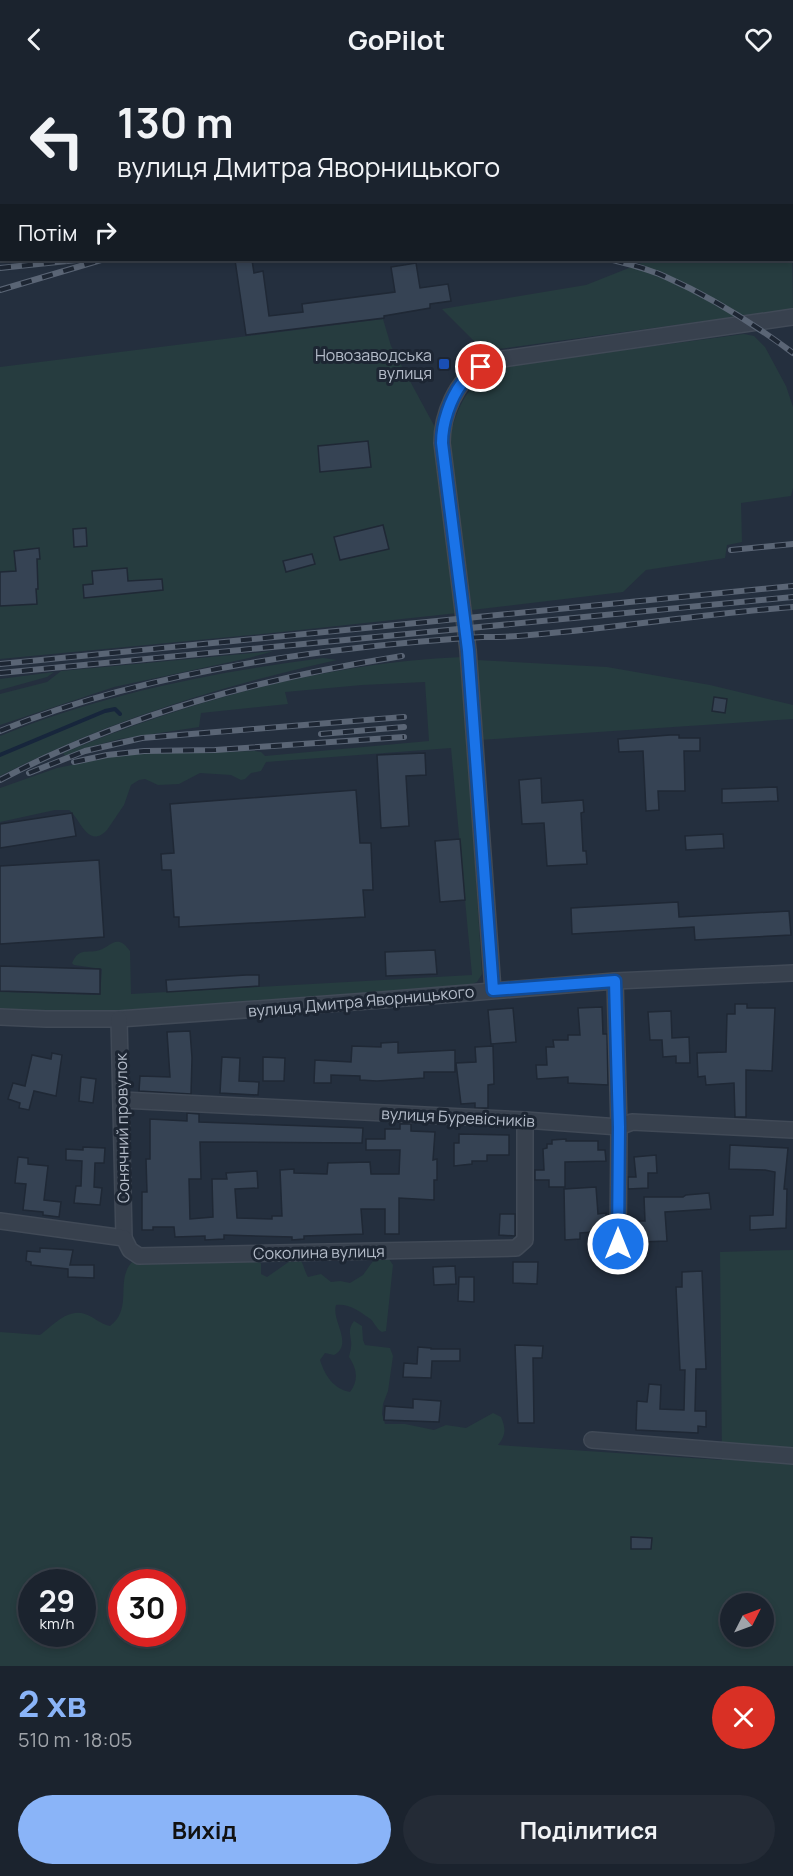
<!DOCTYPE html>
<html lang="uk">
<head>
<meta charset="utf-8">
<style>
  body { margin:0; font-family:Manrope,sans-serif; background:#242b36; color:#f1f3f6; height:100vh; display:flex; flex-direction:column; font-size:22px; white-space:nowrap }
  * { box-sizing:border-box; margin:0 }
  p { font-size:20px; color:#a0a4aa }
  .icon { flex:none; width:33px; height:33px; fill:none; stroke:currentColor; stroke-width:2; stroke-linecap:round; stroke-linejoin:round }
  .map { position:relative; height:1588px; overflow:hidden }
  .side { display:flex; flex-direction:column; background:#1b232e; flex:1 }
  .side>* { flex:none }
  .guide { position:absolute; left:0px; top:0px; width:794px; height:183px; box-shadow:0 3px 9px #0003,0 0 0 2px #39404a; background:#1b232e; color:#f1f3f6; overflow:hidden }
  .needle { width:39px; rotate:48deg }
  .buttons { position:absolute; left:720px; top:1515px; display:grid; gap:12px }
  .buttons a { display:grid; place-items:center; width:54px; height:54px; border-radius:50%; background:#1b232e; box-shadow:0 3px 9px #0003,0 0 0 2px #39404a; font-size:30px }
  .speed { position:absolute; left:18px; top:1491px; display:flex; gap:12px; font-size:30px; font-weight:700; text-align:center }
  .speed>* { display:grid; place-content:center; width:78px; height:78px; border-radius:50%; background:#1b232e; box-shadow:0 3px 9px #0003,0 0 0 2px #39404a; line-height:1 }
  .speed small { font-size:15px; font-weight:400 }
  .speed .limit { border:9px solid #d22; background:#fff; color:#111 }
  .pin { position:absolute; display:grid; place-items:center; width:51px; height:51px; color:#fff; margin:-26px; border:3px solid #fff; border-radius:50%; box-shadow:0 2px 6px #0007 }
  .me { position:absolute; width:66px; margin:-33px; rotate:0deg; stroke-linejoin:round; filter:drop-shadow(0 0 4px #0008) }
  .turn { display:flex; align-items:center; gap:21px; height:126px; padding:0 18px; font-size:27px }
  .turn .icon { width:78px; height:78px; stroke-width:2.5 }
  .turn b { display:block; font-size:42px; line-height:51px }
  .then { display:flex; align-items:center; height:57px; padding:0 18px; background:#0003; gap:12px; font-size:22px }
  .round { display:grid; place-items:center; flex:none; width:63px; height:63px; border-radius:32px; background:#242b36 }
  .headline { display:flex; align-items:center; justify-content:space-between; height:102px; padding:0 18px }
  h1 { font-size:36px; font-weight:700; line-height:45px; color:#8ab4f8 }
  .action { display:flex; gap:12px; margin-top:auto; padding:12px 18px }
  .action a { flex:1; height:69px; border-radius:36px; background:#8ab4f8; color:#111; font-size:24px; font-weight:700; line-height:69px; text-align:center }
  .action a+a { background:#242b36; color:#f1f3f6 }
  header { display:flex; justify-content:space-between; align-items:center; height:78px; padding:0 18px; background:#1b232e; font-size:27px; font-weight:700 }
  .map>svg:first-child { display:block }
</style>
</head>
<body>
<header><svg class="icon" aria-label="back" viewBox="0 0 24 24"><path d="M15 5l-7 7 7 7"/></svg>GoPilot<svg class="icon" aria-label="heart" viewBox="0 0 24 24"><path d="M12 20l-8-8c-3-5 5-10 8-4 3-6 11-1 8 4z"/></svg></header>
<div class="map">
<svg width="793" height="1588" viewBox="0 0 793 1588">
  <rect width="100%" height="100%" fill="#242f3e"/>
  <g fill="#263c3f" fill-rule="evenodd">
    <path d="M555,0H793V157L792,2Z"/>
    <path d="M792,174L793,231L499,271L481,277L479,268L442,231L586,207L649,182H792Z"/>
    <path d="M383,241L391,268L437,353L458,535L272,555L0,581V289Z"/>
    <path d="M744,256L754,258L765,269L786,308L793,329V410L791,418L741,425L742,464L727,467L725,480L646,492L623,514L472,532L449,363C454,339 463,314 484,298C490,293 499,291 505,288Z"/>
    <path d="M274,573L249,580L114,609L0,647V616L47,604L61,593Z"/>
    <path d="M462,579L482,896L477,904L465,909L119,935L0,937V914L100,917L102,891L74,887L72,885C79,870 85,875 96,873C110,871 116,853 130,873L131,916L472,897L451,670L266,684L261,693L251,695L245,701L241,702L231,697L200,695L179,706L158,707L145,701L139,702L131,707L124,727L107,752C88,772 80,740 69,732H55L0,744V710L57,690L126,676L255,673L261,674L265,678L429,663L425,604L362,607L285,614L288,626L201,635L199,649L120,661L93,668L65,678L63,675C190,623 324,585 462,579Z"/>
    <path d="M323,580L337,582C220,608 107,643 0,698V658C102,616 214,594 323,580Z"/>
    <path d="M476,582L607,589L710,607L793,627V641L479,662Z"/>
    <path d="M54,594L47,599L0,612V601Z"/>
    <path d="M793,1172V1588H0V1254L40,1257C53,1248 67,1230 85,1236C94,1239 100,1246 110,1248C134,1230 114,1202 133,1183L146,1181L257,1180L261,1186V1196L267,1199L293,1181H300C304,1187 304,1192 308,1199L321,1196L331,1204L340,1203L350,1205L363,1197L376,1179L387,1178L393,1187L386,1253L382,1254C375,1250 375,1244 369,1240C359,1233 348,1225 336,1227C331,1242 354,1266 334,1277L325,1275L320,1282C325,1298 334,1311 350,1314C359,1302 357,1291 349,1279C350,1274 352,1269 351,1263C350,1255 348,1251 354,1243L362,1248L363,1262L365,1267L390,1270L393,1278L388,1313L383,1326L382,1336L385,1346H405L434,1352L446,1347L466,1350L493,1335L501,1339C506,1351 506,1357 498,1367L722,1382L720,1174ZM32,1504H82V1556H32ZM122,1504H172V1556H122ZM730,1526H764V1558H730Z"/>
  </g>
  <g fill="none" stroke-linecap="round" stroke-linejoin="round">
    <path stroke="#17263c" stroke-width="4" d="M0,677L105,633L115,631L120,636"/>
  </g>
  <g fill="#364354" stroke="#1f2835" stroke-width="1.5">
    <path d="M235,182H252L254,195L263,193L269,238L303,234L302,226L395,214L391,189L416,185L420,210L448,206L451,223L430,226V230L384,238V240L246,257Z"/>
    <path d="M368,363L371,389L320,394L318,368Z"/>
    <path d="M383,447L389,471L340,482L334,459Z"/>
    <path d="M86,450L87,468L74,469L73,451Z"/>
    <path d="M39,470L40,481H37L38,511H36L37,526L0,528V494L16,493L14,473Z"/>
    <path d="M312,476L315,486L286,494L283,483Z"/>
    <path d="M127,490L128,503L162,501L163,512L84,520L83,507L93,506L92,493Z"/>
    <path d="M714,619L727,621L725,635L712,633Z"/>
    <path d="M670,657H679V660H700V673H684L685,713H658L659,732L646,733L643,673L619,674L618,661Z"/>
    <path d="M425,675L426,697L406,698L409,748L381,750L377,677Z"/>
    <path d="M541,700L542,725L583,722L584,734L581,735L583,773H586L587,786L547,788L544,745L522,746L519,702Z"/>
    <path d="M777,709L778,723L722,725V711Z"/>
    <path d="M356,712L360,765H371L373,812H363L365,839L179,849V839H174L171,792H162L161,776L174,775L170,726Z"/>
    <path d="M72,735L76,758L0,770V746Z"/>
    <path d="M723,756L724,770L686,772L685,758Z"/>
    <path d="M460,761L465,822L440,824L435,763Z"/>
    <path d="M99,782L104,859L0,866V788Z"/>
    <path d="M678,824L679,839L789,833L791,857L695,862L694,849L572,856L571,830Z"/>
    <path d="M435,872L437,896L386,898L385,874Z"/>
    <path d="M0,888L100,891V916L0,913Z"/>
    <path d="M246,897H259V908L167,914L166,902Z"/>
    <path d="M735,926H747V930H775L772,993L746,992V1039H735L734,1005L706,1007L705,998L698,999L697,975L726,974L727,936H735Z"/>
    <path d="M602,929L603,956H607L608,1007L568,1005V999L537,1001L536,987H547L546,969H554L553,962H568V957H580L578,930Z"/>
    <path d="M513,930L516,964L491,966L488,932Z"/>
    <path d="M671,933L672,960L689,959L690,985H676V978L663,979L662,962H650L648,934Z"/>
    <path d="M190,953L192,980L191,1016L139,1013L140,998L170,999L167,954Z"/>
    <path d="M398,964V975L455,972V994H424V1000L377,1003L360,1002V998L331,997V1005H314L315,982L351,984L352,968L381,969V965Z"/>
    <path d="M493,968L494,1006L488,1007V1030H475V1025L461,1026L456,985L476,984L475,969Z"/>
    <path d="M52,975L62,977L56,1018L34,1013L29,1032L19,1030L20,1025L8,1021L13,1005L25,1008L32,977L51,981Z"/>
    <path d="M222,979L240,980L239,1003L259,1004L258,1017L220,1015Z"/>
    <path d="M263,979L285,980L284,1003H263Z"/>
    <path d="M81,999L96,1001L93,1025L79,1023Z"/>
    <path d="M187,1035L199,1036V1044L363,1050L362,1065L200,1064L201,1101H189L190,1141L213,1139L212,1101H227L226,1095L257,1093L258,1110L235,1111L237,1140L272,1141V1138H282L280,1092L294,1091V1095L327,1096L328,1085L370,1084L371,1096H399L400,1072H366V1061H385V1051H400V1046H411V1053L435,1054L433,1082L437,1081V1102H434V1122L399,1120V1156H385V1131H361L363,1156L304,1158V1161L292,1162V1159L224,1157V1161L205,1162V1158L175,1159L174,1149H153V1152H142V1114H147L146,1081H150V1041L187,1043Z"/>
    <path d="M459,1056L509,1057V1077H487V1083H472V1086L454,1088V1065H459Z"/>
    <path d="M566,1061V1063H598V1072H605L606,1083L565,1084V1109H549V1102H535V1092H544L543,1071L547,1070V1066H552V1062Z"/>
    <path d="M730,1067L788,1070L784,1111H787L786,1150L750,1152V1138L773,1137L775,1094L765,1092L729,1091Z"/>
    <path d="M83,1069L105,1070L104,1085H95L94,1109L102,1110L100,1127L74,1125L76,1108H81L82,1083L66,1082V1071L83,1072Z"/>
    <path d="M656,1077L657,1095H648V1110L628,1111V1099H636L634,1079Z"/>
    <path d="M18,1079L28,1080V1086L48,1088L44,1122L61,1124L59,1139L43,1137V1134L23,1132L26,1106L15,1105Z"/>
    <path d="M596,1109L598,1136L606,1135L608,1153L580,1155V1161L565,1162L564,1111Z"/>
    <path d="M709,1115L711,1131L665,1134L667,1163L640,1164L639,1143H645L644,1119H683L686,1117Z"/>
    <path d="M500,1136H515V1158L499,1157Z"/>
    <path d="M40,1170L73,1172L70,1187H94V1200L68,1199V1191L31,1187V1184L26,1183L27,1173L40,1174Z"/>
    <path d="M513,1184H538L537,1206L513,1205Z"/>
    <path d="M455,1188L456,1206L434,1207L433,1189Z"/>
    <path d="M702,1193L706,1291H696L695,1333H706V1349L698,1348V1355L636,1352L637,1323L647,1324L649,1306L661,1307L660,1331L684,1332L685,1292H680L676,1209H682V1194Z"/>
    <path d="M459,1199H474V1224L458,1223Z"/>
    <path d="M515,1267L543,1268L542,1280H533L534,1345H518Z"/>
    <path d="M418,1269L431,1270V1271H460V1283H432L431,1300L403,1299L404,1285L417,1286Z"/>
    <path d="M413,1321L441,1323L439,1344L384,1342L385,1328L413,1330Z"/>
    <path d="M631,1459L652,1460L651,1471H631Z"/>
  </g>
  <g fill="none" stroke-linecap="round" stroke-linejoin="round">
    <defs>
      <g id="minor">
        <path d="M543,0L545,2"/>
        <path d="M792,166H793"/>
        <path d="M615,903L619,1049L618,1166"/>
        <path d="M493,912L468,572L442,365C442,337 456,302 481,289C488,285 496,283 503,281L793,239"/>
        <path d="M0,939L46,941H119L382,922L615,903L793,895"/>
        <path d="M119,941L124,1160"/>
        <path d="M122,1022L525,1042L619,1049L632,1044L793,1052"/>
        <path d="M0,1143L124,1160L130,1172L139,1178L516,1170L525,1162V1042"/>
        <path d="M592,1362L793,1378"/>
      </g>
    </defs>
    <use href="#minor" stroke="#414a57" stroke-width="18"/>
    <use href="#minor" stroke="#38414e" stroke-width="15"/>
    <defs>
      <g id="rail">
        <path d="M56,2V0"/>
        <path d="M0,89L2,87"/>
        <path d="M613,182C631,187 650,191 666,199C711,219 754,246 793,275"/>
        <path d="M0,190L77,182"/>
        <path d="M0,212L101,182"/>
        <path d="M731,472L793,466"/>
        <path d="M0,586L793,508"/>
        <path d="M0,595L793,519"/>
        <path d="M0,653C147,593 324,569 482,559C494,559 506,559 518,558C610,551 701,536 793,529"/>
        <path d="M321,656L404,649"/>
        <path d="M74,684L107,677L144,673L215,672L404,659"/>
        <path d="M29,695L85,673L142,660L404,639"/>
        <path d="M0,702C125,636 263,600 402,578"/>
      </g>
    </defs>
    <use href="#rail" stroke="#5a6575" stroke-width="6"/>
    <use href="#rail" stroke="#1d2633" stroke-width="4" stroke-dasharray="11" stroke-linecap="butt"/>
  </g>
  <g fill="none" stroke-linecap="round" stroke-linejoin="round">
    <defs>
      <path id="route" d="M481,289C475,294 466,298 462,305C450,321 442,345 442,365L468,572L493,912L615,903L619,1049L618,1166"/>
    </defs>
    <use href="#route" stroke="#114b97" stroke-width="15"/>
    <use href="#route" stroke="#1a73e8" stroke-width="10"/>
  </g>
  <rect fill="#1a4fb4" stroke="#1d2633" stroke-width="2" x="438" y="280" width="12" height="12" rx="3"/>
  <g text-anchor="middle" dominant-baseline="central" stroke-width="6" stroke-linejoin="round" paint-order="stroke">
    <g font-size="16" fill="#b4bcc9" stroke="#1d2633" text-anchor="end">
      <text x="432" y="277">Новозаводська<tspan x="432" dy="18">вулиця</tspan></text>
    </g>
    <g font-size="16" fill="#b4bcc9" stroke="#1d2633">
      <text transform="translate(361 923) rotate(-5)">вулиця Дмитра Яворницького</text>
      <text transform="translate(458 1039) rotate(3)">вулиця Буревісників</text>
      <text transform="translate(122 1050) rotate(-91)">Сонячний провулок</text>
      <text transform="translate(319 1174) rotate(-1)">Соколина вулиця</text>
    </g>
  </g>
</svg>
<div class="buttons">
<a><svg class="needle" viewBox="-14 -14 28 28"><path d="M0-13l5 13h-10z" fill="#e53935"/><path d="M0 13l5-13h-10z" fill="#a0a4aa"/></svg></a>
</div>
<div class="speed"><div>29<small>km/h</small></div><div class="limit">30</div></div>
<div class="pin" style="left:481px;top:289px;background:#d93025"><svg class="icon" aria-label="arrive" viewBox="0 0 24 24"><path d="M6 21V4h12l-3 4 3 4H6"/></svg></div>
<svg class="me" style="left:618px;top:1166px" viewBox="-20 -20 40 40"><circle r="17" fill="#1a73e8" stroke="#fff" stroke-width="3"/><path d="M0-11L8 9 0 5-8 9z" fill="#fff"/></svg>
<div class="guide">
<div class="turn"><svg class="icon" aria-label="left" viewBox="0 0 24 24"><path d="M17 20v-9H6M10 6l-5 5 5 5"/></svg><div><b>130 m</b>вулиця Дмитра Яворницького</div></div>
<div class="then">Потім<svg class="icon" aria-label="right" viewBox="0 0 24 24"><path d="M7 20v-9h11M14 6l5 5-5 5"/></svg></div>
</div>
</div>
<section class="side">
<div class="headline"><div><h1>2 хв</h1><p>510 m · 18:05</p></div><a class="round" style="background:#d93025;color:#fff"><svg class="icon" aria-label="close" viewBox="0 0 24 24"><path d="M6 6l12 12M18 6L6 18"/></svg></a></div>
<div class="action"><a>Вихід</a><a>Поділитися</a></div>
</section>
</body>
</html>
